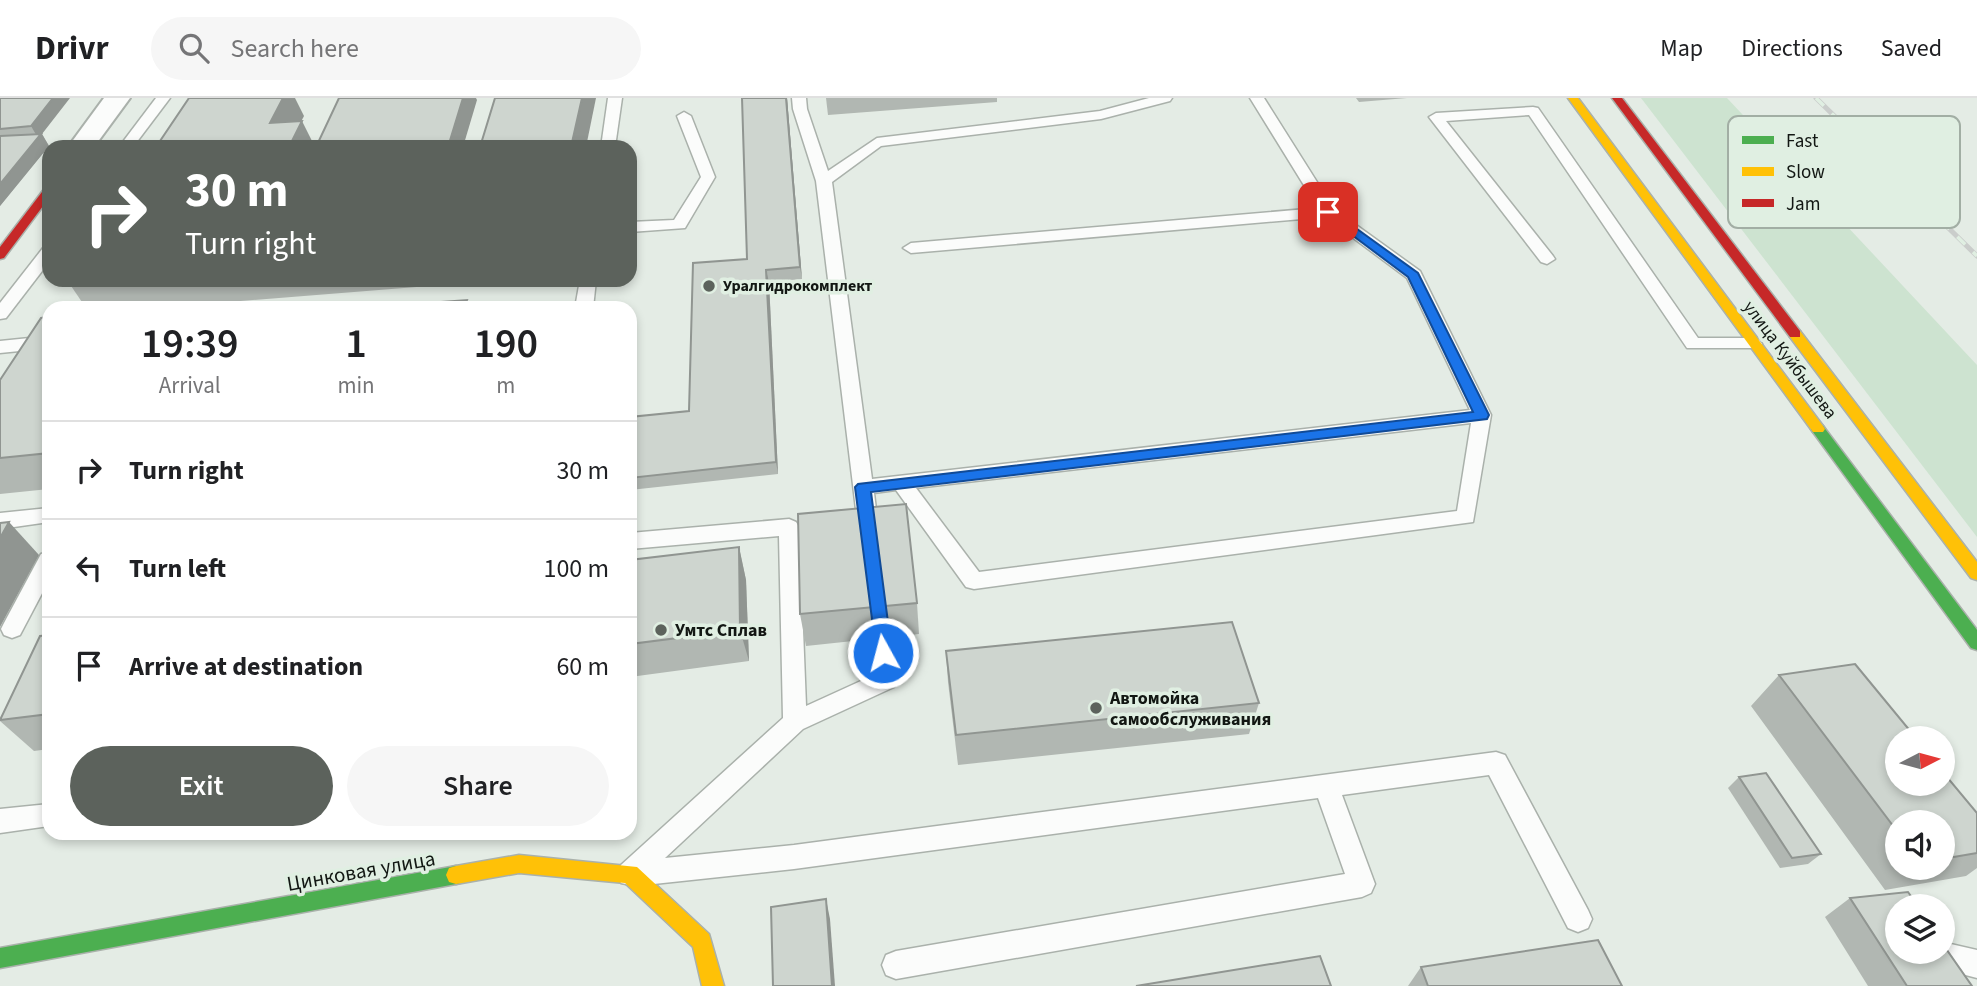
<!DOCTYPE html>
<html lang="en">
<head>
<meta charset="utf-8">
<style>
  body { margin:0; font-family:"Source Sans 3",sans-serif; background:#f6f6f6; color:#202124; height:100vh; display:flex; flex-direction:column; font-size:26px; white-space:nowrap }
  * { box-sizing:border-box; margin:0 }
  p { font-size:23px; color:#757577 }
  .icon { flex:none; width:38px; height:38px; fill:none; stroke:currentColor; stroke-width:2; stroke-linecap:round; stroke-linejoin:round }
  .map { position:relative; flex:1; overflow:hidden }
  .sheet { position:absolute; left:42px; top:203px; width:595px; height:539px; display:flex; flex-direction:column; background:#fff; border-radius:21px; box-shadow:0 4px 10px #0003 }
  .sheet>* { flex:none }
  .banner { position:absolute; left:42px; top:42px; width:595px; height:147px; border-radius:21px; box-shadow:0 4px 10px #0003; background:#5c625c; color:#fff; overflow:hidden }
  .needle { width:46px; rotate:84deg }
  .tools { position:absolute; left:1885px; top:628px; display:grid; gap:14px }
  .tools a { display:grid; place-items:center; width:70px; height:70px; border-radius:50%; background:#fff; box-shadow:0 4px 10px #0003; font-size:35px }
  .pin { position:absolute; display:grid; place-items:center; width:60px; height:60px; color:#fff; margin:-30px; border-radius:14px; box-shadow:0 4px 10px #0006 }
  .me { position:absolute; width:77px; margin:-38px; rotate:353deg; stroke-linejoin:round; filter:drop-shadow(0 0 5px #0008) }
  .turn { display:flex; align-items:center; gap:24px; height:147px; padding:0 28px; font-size:32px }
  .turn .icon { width:91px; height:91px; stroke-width:2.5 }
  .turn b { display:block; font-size:49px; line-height:60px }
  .eta { display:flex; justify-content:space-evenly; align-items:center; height:119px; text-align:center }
  .eta b { font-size:42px; font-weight:600; line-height:49px }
  .action { display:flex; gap:14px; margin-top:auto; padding:14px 28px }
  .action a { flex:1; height:80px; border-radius:42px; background:#5c625c; color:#fff; font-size:28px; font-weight:600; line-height:80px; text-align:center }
  .action a+a { background:#f6f6f6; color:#202124 }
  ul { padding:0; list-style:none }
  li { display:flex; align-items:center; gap:21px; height:98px; padding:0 28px; border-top:2px solid #e0e0e0 }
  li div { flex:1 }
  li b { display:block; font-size:26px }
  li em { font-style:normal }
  header { display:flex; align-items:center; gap:42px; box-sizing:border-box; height:98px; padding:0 35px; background:#fff; border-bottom:2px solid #e0e0e0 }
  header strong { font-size:33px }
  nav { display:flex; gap:38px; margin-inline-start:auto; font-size:24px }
  .search { width:490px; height:63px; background:#f6f6f6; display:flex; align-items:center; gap:18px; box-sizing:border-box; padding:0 24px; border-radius:38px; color:#757577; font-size:26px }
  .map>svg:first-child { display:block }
</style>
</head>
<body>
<header>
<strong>Drivr</strong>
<div class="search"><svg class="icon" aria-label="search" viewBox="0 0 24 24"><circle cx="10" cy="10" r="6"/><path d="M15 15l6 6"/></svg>Search here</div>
<nav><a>Map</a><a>Directions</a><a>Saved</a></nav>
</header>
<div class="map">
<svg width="1977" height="888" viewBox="0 0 1977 888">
  <rect width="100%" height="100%" fill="#e4ece5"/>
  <path fill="#cde3d0" d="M1641,0H1727L1977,267V439Z"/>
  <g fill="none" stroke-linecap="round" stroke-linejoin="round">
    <defs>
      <g id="lane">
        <path d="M156,0H170L133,49H119Z"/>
        <path d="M608,0H622L615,49H601Z"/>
        <path d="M792,0H806L807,11L828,73L877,40L1100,13L1149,0H1172L1170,3L1101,21L881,48L832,84L872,381L1470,312L1407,180L1325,119L911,155L903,150L911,145L1318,110L1250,0H1264L1334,111L1420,173L1491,317L1473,424L974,491L966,489L896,392L874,395L879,436L876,441L869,444L862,441L859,436L816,83L793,11ZM1471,325L1457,413L979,474L916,390Z"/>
        <path d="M1533,9L1538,10L1698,240H1753L1759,242L1762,246L1759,250H1687L1529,17L1446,23L1553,158L1555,161L1547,166L1541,164L1429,19L1436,15Z"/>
        <path d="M684,14L691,18L715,79L685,130L630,134V124L674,122L701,79L677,18Z"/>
        <path d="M49,148V164L6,220L0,221V205L43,150Z"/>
        <path d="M580,182H596L593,210H575Z"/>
        <path d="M49,238V250L0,255V243Z"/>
        <path d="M49,410V424L0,431V415Z"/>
        <path d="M789,421L796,424L799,429L806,608L874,577L867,513L870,507L878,504L886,507L889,513L898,582L894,589L803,631L665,760L794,747L1496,654L1505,657L1588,812L1592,821L1588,830L1578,834L1568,830L1489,677L1342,697L1375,786L1371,795L1362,799L896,881L886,877L882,867L886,857L896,853L1345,776L1318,700L794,771L635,788L621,785L617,776L621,767L783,620L779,438L630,451V435Z"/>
        <path d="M49,454V482L20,537L12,540L4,537L1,531L4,525L41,456Z"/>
        <path d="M49,706V728L0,735V711Z"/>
        <path d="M1942,844L1977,852V880L1916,864L1912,854H1942Z"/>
      </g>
      <path id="street" d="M104,0H130L94,49H68Z"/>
      <g id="fast">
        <path d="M1818,326L1823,328L1977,532V552L1971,550L1813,334L1811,331Z"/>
        <path d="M456,768L463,770L466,777L463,784L456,786L0,870V850Z"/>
      </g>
      <g id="slow">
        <path d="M1568,0H1578L1823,328L1825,331L1823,334H1813Z"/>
        <path d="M1795,232L1800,233L1977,464V482L1971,480L1790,239V233Z"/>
        <path d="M519,757L637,769L709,836L724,888H702L693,849L625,785L519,775L456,786L449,784L446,777L449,770L456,768Z"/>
      </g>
      <g id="jam">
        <path d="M1612,0H1622L1800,233V239H1790Z"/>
        <path d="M49,89V100L4,160L0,161V149L45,90Z"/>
      </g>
    </defs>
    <use href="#lane" stroke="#aab1ab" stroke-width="3"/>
    <use href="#street" stroke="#aab1ab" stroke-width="4"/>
    <use href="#fast" stroke="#aab1ab" stroke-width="3"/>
    <use href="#slow" stroke="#aab1ab" stroke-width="3"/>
    <use href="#jam" stroke="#aab1ab" stroke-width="3"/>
    <use href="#lane" fill="#fbfcfb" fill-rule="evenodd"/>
    <use href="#street" fill="#fbfcfb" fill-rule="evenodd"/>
    <use href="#fast" fill="#4caf50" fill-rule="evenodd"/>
    <use href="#slow" fill="#ffc107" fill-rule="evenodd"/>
    <use href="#jam" fill="#c62828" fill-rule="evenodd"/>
    <defs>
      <path id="rail" d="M1816,0L1977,158"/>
    </defs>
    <use href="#rail" stroke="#cacdcb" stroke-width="5"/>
    <use href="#rail" stroke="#e0efe2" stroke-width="3.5" stroke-dasharray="11" stroke-linecap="butt"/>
  </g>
  <g fill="#b1b7b2" fill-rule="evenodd">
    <path d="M0,0L42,36L49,48L0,108Z"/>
    <path d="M742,0H787L802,181L769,184L778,376L630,392V319L689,313L747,161Z"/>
    <path d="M826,0H997V4L828,17Z"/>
    <path d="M1356,0H1407L1359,4Z"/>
    <path d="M67,182H504L154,210H86Z"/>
    <path d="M49,219V391L0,396V282Z"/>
    <path d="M739,449L746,482L749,563L630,579V462Z"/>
    <path d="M917,505L919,536L806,548L800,516Z"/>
    <path d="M49,537V651L34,653L0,623V620Z"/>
    <path d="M946,553L1259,605L1249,636L958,667L948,584Z"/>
    <path d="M1779,577L1977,715V770L1966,778L1885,792L1751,608ZM1897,724H1942V770H1897Z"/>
    <path d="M1739,679L1821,756L1808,766L1780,770L1728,690Z"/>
    <path d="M1850,800L1972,888H1868L1825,819Z"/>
    <path d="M1421,869L1622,888H1408Z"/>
  </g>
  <g fill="#909591">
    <path d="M53,0H70L42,36L49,48L0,108V86L38,40L31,28Z"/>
    <path d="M283,0H295L304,18L288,49L270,25Z"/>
    <path d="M463,0H476L477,2L463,49H448Z"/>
    <path d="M582,0H596L586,49H571Z"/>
    <path d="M786,0H787L802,181L800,169Z"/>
    <path d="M302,23L315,49H289Z"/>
    <path d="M766,172L769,184L778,376L776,364Z"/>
    <path d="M467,202L470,210H464Z"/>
    <path d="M9,424L39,457L0,529V440Z"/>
    <path d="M739,449L746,482L749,563L740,532Z"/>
    <path d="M826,801L830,821L835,888H832Z"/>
  </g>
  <g fill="#ced5cf" stroke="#909591" stroke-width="2">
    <path d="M0,0H53L31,28L0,31Z"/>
    <path d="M189,0H283L270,25L302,23L289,49H156Z"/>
    <path d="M339,0H463L448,49H316Z"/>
    <path d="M495,0H582L571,49H480Z"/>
    <path d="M742,0H786L800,169L766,172L776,364L630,380V319L689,313L693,165L747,161Z"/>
    <path d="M41,36L0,86V38Z"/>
    <path d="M467,202L464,210H358Z"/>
    <path d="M49,219V355L0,360V282L41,220Z"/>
    <path d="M906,406L917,505L800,516L798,416Z"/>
    <path d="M9,424L0,440V425Z"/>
    <path d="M739,449L740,532L630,546V462Z"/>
    <path d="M1232,524L1259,605L956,637L946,553Z"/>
    <path d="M49,537V616L0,622L40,538Z"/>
    <path d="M1855,566L1916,640H1897V686H1942V673L1977,715V755L1942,761V724H1897V733L1779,577Z"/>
    <path d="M1766,675L1821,756L1792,760L1739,679Z"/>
    <path d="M1908,794L1918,808H1897V854H1942V845L1972,888H1907L1850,800Z"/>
    <path d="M826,801L832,888H773L771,809Z"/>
    <path d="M1598,842L1622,888H1428L1421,869Z"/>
    <path d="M1320,858L1331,888H1136Z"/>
  </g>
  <path fill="#1a73e8" stroke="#114b97" stroke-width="2" d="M1328,110L1418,175L1489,317L1487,321L871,394L892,555L889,560H877L855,389L858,386L1473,314L1408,179L1324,116L1322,114Z"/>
  <g fill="#5c625c" stroke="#e0efe2" stroke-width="2.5">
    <circle cx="709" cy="188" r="7"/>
    <circle cx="661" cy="532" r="7"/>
    <circle cx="1096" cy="610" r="7"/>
  </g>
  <g text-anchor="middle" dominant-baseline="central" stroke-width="7" stroke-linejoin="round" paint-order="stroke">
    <g font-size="16" font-weight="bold" fill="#121713" stroke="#e0efe2" text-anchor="start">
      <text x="723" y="188">Уралгидрокомплект</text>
    </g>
    <g font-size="18" fill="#121713" stroke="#e0efe2">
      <text transform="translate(1790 262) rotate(53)">улица Куйбышева</text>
    </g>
    <g font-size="18" font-weight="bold" fill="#121713" stroke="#e0efe2" text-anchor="start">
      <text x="675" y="532">Умтс Сплав</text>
      <text x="1110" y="600">Автомойка<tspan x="1110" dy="21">самообслуживания</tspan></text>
    </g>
    <g font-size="21" fill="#121713" stroke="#e0efe2">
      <text transform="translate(361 773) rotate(-10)">Цинковая улица</text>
    </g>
  </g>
  <rect x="1728" y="18" width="232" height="112" rx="10" fill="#e0efe2" stroke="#a2aea4" stroke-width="2"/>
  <rect x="1742" y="38" width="32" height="8" fill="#4caf50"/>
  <rect x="1742" y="69" width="32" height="9" fill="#ffc107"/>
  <rect x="1742" y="101" width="32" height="8" fill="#c62828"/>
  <g font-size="19" fill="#121713">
    <text x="1786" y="49">Fast</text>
    <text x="1786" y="80">Slow</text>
    <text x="1786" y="112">Jam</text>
  </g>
</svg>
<div class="tools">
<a><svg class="needle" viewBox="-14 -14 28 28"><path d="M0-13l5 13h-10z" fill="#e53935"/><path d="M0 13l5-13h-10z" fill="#757577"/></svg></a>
<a><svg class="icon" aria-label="sound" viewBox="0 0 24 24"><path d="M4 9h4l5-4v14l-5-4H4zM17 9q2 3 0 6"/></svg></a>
<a><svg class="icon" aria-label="layers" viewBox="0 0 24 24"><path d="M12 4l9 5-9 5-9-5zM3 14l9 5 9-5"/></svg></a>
</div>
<div class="pin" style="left:1328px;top:114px;background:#d93025"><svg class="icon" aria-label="arrive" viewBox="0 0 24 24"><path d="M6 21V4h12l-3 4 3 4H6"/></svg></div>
<svg class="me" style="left:883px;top:555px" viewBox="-20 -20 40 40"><circle r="17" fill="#1a73e8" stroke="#fff" stroke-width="3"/><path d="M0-11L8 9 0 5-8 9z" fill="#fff"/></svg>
<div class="banner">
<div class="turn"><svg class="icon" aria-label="right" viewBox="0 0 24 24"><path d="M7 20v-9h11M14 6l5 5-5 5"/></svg><div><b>30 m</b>Turn right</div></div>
</div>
<section class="sheet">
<div class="eta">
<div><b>19:39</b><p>Arrival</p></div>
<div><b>1</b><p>min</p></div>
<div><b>190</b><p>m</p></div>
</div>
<ul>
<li><svg class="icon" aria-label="right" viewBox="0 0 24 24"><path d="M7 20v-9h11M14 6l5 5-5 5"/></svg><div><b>Turn right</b></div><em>30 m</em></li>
<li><svg class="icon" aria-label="left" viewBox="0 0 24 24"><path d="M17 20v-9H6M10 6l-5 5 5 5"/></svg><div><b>Turn left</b></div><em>100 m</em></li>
<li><svg class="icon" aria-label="arrive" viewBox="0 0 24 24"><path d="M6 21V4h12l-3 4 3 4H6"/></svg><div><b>Arrive at destination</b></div><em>60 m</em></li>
</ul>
<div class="action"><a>Exit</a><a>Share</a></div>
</section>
</div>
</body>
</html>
